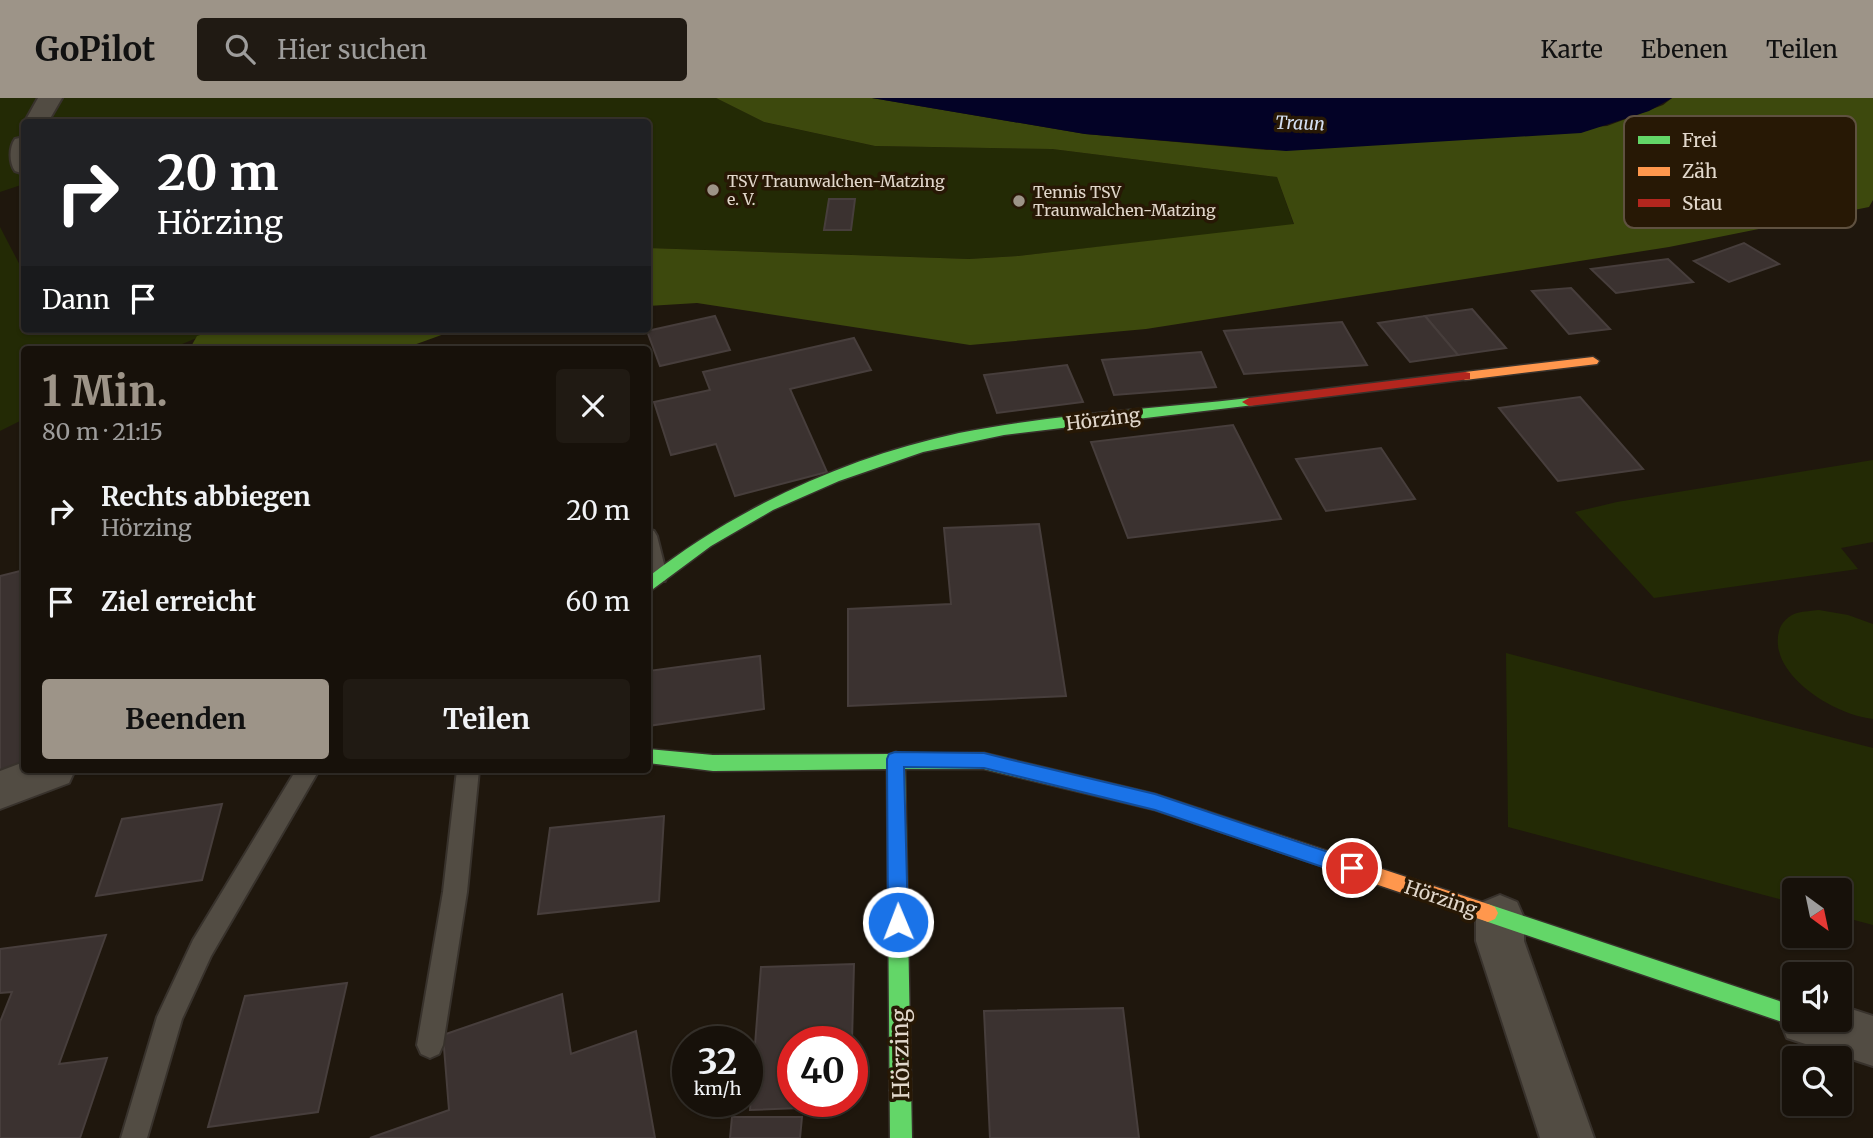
<!DOCTYPE html>
<html lang="de">
<head>
<meta charset="utf-8">
<style>
  body { margin:0; font-family:Merriweather,serif; background:#201a13; color:#f1f3f6; height:100vh; display:flex; flex-direction:column; font-size:26px; white-space:nowrap }
  * { box-sizing:border-box; margin:0 }
  p { font-size:23px; color:#9e9d9c }
  .icon { flex:none; width:38px; height:38px; fill:none; stroke:currentColor; stroke-width:2; stroke-linecap:round; stroke-linejoin:round }
  .map { position:relative; flex:1; overflow:hidden }
  .drawer { position:absolute; left:21px; top:248px; width:630px; height:427px; display:flex; flex-direction:column; background:#17110a; border-radius:7px; box-shadow:0 2px 5px #0004,0 0 0 2px #36312b }
  .drawer>* { flex:none }
  .hud { position:absolute; left:21px; top:21px; width:630px; height:214px; border-radius:7px; box-shadow:0 2px 5px #0004,0 0 0 2px #36312b; background:#202124; color:#fff; overflow:hidden }
  .needle { width:46px; rotate:147deg }
  .tools { position:absolute; left:1782px; top:780px; display:grid; gap:14px }
  .tools a { display:grid; place-items:center; width:70px; height:70px; border-radius:7px; background:#17110a; box-shadow:0 2px 5px #0004,0 0 0 2px #36312b; font-size:35px }
  .speed { position:absolute; left:672px; top:928px; display:flex; gap:14px; font-size:35px; font-weight:700; text-align:center }
  .speed>* { display:grid; place-content:center; width:91px; height:91px; border-radius:50%; background:#17110a; box-shadow:0 2px 5px #0004,0 0 0 2px #36312b; line-height:1 }
  .speed small { font-size:18px; font-weight:400 }
  .speed .limit { border:10px solid #d22; background:#fff; color:#111 }
  .pin { position:absolute; display:grid; place-items:center; width:60px; height:60px; color:#fff; margin:-30px; border:4px solid #fff; border-radius:50%; box-shadow:0 2px 7px #0007 }
  .me { position:absolute; width:77px; margin:-38px; rotate:359deg; stroke-linejoin:round; filter:drop-shadow(0 0 5px #0008) }
  .turn { display:flex; align-items:center; gap:24px; height:147px; padding:0 21px; font-size:32px }
  .turn .icon { width:91px; height:91px; stroke-width:2.5 }
  .turn b { display:block; font-size:49px; line-height:60px }
  .then { display:flex; align-items:center; height:66px; padding:0 21px; background:#0003; gap:14px; font-size:26px }
  .round { display:grid; place-items:center; flex:none; width:74px; height:74px; border-radius:7px; background:#201a13 }
  .head { display:flex; align-items:center; justify-content:space-between; height:119px; padding:0 21px }
  h1 { font-size:42px; font-weight:700; line-height:52px; color:#9d9488 }
  .button { display:flex; gap:14px; margin-top:auto; padding:14px 21px }
  .button a { flex:1; height:80px; border-radius:7px; background:#9d9488; color:#111; font-size:28px; font-weight:700; line-height:80px; text-align:center }
  .button a+a { background:#201a13; color:#f1f3f6 }
  ul { padding:0; list-style:none }
  li { display:flex; align-items:center; gap:21px; height:91px; padding:0 21px }
  li div { flex:1 }
  li b { display:block; font-size:26px }
  li em { font-style:normal }
  header { display:flex; align-items:center; gap:42px; box-sizing:border-box; height:98px; padding:0 35px; background:#9d9488; color:#111 }
  header strong { font-size:33px }
  nav { display:flex; gap:38px; margin-inline-start:auto; font-size:24px }
  .search { width:490px; height:63px; background:#201a13; display:flex; align-items:center; gap:18px; box-sizing:border-box; padding:0 24px; border-radius:7px; color:#9e9d9c; font-size:26px }
  .map>svg:first-child { display:block }
</style>
</head>
<body>
<header>
<strong>GoPilot</strong>
<div class="search"><svg class="icon" aria-label="search" viewBox="0 0 24 24"><circle cx="10" cy="10" r="6"/><path d="M15 15l6 6"/></svg>Hier suchen</div>
<nav><a>Karte</a><a>Ebenen</a><a>Teilen</a></nav>
</header>
<div class="map">
<svg width="1873" height="1040" viewBox="0 0 1873 1040">
  <rect width="100%" height="100%" fill="#1f170d"/>
  <g fill="#232a05">
    <path d="M0,0H716L764,24L875,48L1052,51L1277,79L1294,127L1018,158L969,161L648,150V24H24V92L21,87L0,94Z"/>
    <path d="M0,129L24,175V231H218L168,252H24V321L0,333Z"/>
    <path d="M1873,362V444L1841,450L1858,471L1654,500L1575,414L1617,404Z"/>
    <path d="M1819,512L1848,517L1873,526V621C1857,619 1841,613 1827,605C1802,591 1771,564 1779,533C1781,525 1789,517 1797,515C1804,513 1812,513 1819,512Z"/>
    <path d="M1506,555L1873,650V827L1839,818V793H1794V805L1508,729Z"/>
  </g>
  <g fill="#3d490d">
    <path d="M716,0H872L1085,36L1267,52L1607,28L1663,7L1672,0H1873V102L1869,109L1669,149L1146,231L970,247L697,205L648,208V150L969,161L1018,158L1294,126L1277,79L1052,51L875,48L764,24Z"/>
    <path d="M218,231H458L400,252H189L197,238Z"/>
  </g>
  <path fill="#030226" d="M872,0H1672L1649,13L1581,35L1286,53L1085,36Z"/>
  <g fill="#3b3230" stroke="#473e3c" stroke-width="2">
    <path d="M829,101H855L851,132H824Z"/>
    <path d="M1744,145L1779,166L1729,184L1694,163Z"/>
    <path d="M1668,161L1693,184L1616,195L1591,171Z"/>
    <path d="M1571,190L1610,231L1569,236L1532,193Z"/>
    <path d="M1472,211L1506,250L1458,257L1425,218Z"/>
    <path d="M715,218L730,252L660,268L647,233Z"/>
    <path d="M1425,218L1458,257L1410,264L1378,225Z"/>
    <path d="M1342,224L1367,267L1244,276L1224,233Z"/>
    <path d="M854,240L871,272L790,291L827,374L735,398L716,346L671,357L654,304L710,292L703,274Z"/>
    <path d="M1201,254L1216,289L1114,297L1102,262Z"/>
    <path d="M1067,267L1083,304L997,315L984,277Z"/>
    <path d="M1580,299L1643,371L1558,383L1499,310Z"/>
    <path d="M1233,327L1281,421L1128,440L1091,344Z"/>
    <path d="M1381,350L1415,401L1326,413L1296,361Z"/>
    <path d="M1039,426L1066,598L848,608V511L951,506L944,430Z"/>
    <path d="M24,472V650L21,668L0,674V478Z"/>
    <path d="M760,558L764,611L648,628V573Z"/>
    <path d="M222,706L202,782L96,798L122,721Z"/>
    <path d="M664,718L659,803L538,816L550,730Z"/>
    <path d="M106,837L59,966L107,960L80,1040H0V924L12,894L0,895V851Z"/>
    <path d="M854,866L852,943H793V1003H851V1008L750,1012L761,869Z"/>
    <path d="M347,885L318,1014L208,1029L245,898Z"/>
    <path d="M562,896L571,956L636,933L655,1040H370L449,1012L443,937Z"/>
    <path d="M1123,910L1139,1040H990L984,913Z"/>
    <path d="M732,1019H802L800,1040H730Z"/>
  </g>
  <g fill="none" stroke-linecap="round" stroke-linejoin="round">
    <defs>
      <g id="lane">
        <path d="M648,431L654,433L657,438L667,478L665,483H651L648,473Z"/>
        <path d="M296,672H319L211,858L182,921L147,1040H121L157,919L193,842Z"/>
        <path d="M457,672H479L467,794L443,947L439,956L430,960L421,956L417,947L443,794Z"/>
      </g>
      <g id="street">
        <path d="M38,0H62L48,24L24,25Z"/>
        <path d="M24,39V76L15,73C9,65 9,49 15,41Z"/>
        <path d="M24,664V672H75L69,685L0,711V673Z"/>
        <path d="M1500,797L1517,804L1524,820V843L1594,1040H1540L1476,843V820L1483,804Z"/>
        <path d="M1794,902V922H1839V907L1873,918V968L1787,940L1780,922L1787,904Z"/>
      </g>
      <g id="fast">
        <path d="M1249,300L1256,304L1254,307L1004,337L923,354L839,383L773,412L711,448L653,491L648,493V479C738,409 847,359 959,335C1054,316 1153,311 1249,300Z"/>
        <path d="M648,651L713,657L890,656L896,654L902,656L984,655L1155,696L1206,713L1209,719L1206,725L1200,727L1155,712L984,671H905L912,1040H890L887,671L713,673L648,665Z"/>
        <path d="M1488,806L1794,908V922H1802L1794,928L1488,824L1481,821L1478,815L1481,809Z"/>
      </g>
      <g id="slow">
        <path d="M1593,259L1599,263L1597,266L1465,282L1459,278L1465,274Z"/>
        <path d="M1200,711L1488,806L1495,809L1498,815L1495,821L1488,824L1200,727L1194,725L1191,719L1194,713Z"/>
      </g>
      <path id="jam" d="M1465,274L1470,275V281L1249,308L1242,304L1249,300Z"/>
    </defs>
    <use href="#lane" stroke="#38322c" stroke-width="4"/>
    <use href="#street" stroke="#38322c" stroke-width="4"/>
    <use href="#fast" stroke="#38322c" stroke-width="3"/>
    <use href="#slow" stroke="#38322c" stroke-width="3"/>
    <use href="#jam" stroke="#38322c" stroke-width="3"/>
    <use href="#lane" fill="#524c43" fill-rule="evenodd"/>
    <use href="#street" fill="#524c43" fill-rule="evenodd"/>
    <use href="#fast" fill="#63d668" fill-rule="evenodd"/>
    <use href="#slow" fill="#ff974d" fill-rule="evenodd"/>
    <use href="#jam" fill="#b3261e" fill-rule="evenodd"/>
  </g>
  <path fill="#1a73e8" stroke="#114b97" stroke-width="2" d="M895,654L984,655L1008,661L1155,696L1352,762L1359,764L1362,770L1359,777L1352,779L1155,712L984,670L904,669L908,824L905,830L898,833L891,830L888,824L887,661L889,656Z"/>
  <g fill="#9d9488" stroke="#271805" stroke-width="2.5">
    <circle cx="713" cy="92" r="7"/>
    <circle cx="1019" cy="103" r="7"/>
  </g>
  <g text-anchor="middle" dominant-baseline="central" stroke-width="7" stroke-linejoin="round" paint-order="stroke">
    <g font-size="16" fill="#e1d7cb" stroke="#271805" text-anchor="start">
      <text x="727" y="83">TSV Traunwalchen-Matzing<tspan x="727" dy="18">e. V.</tspan></text>
      <text x="1033" y="94">Tennis TSV<tspan x="1033" dy="18">Traunwalchen-Matzing</tspan></text>
    </g>
    <g font-size="18" font-style="italic" fill="#d5e0f3" stroke="#271805">
      <text transform="translate(1300 25) rotate(2)">Traun</text>
    </g>
    <g font-size="19" fill="#e1d7cb" stroke="#271805">
      <text transform="translate(1103 321) rotate(-7)">Hörzing</text>
      <text transform="translate(1441 800) rotate(19)">Hörzing</text>
    </g>
    <g font-size="23" fill="#e1d7cb" stroke="#271805">
      <text transform="translate(900 956) rotate(-91)">Hörzing</text>
    </g>
  </g>
  <rect x="1624" y="18" width="232" height="112" rx="10" fill="#271805" stroke="#5f5140" stroke-width="2"/>
  <rect x="1638" y="38" width="32" height="8" fill="#63d668"/>
  <rect x="1638" y="69" width="32" height="9" fill="#ff974d"/>
  <rect x="1638" y="101" width="32" height="8" fill="#b3261e"/>
  <g font-size="19" fill="#e1d7cb">
    <text x="1682" y="49">Frei</text>
    <text x="1682" y="80">Zäh</text>
    <text x="1682" y="112">Stau</text>
  </g>
</svg>
<div class="tools">
<a><svg class="needle" viewBox="-14 -14 28 28"><path d="M0-13l5 13h-10z" fill="#e53935"/><path d="M0 13l5-13h-10z" fill="#9e9d9c"/></svg></a>
<a><svg class="icon" aria-label="sound" viewBox="0 0 24 24"><path d="M4 9h4l5-4v14l-5-4H4zM17 9q2 3 0 6"/></svg></a>
<a><svg class="icon" aria-label="search" viewBox="0 0 24 24"><circle cx="10" cy="10" r="6"/><path d="M15 15l6 6"/></svg></a>
</div>
<div class="speed"><div>32<small>km/h</small></div><div class="limit">40</div></div>
<div class="pin" style="left:1352px;top:770px;background:#d93025"><svg class="icon" aria-label="arrive" viewBox="0 0 24 24"><path d="M6 21V4h12l-3 4 3 4H6"/></svg></div>
<svg class="me" style="left:898px;top:824px" viewBox="-20 -20 40 40"><circle r="17" fill="#1a73e8" stroke="#fff" stroke-width="3"/><path d="M0-11L8 9 0 5-8 9z" fill="#fff"/></svg>
<div class="hud">
<div class="turn"><svg class="icon" aria-label="right" viewBox="0 0 24 24"><path d="M7 20v-9h11M14 6l5 5-5 5"/></svg><div><b>20 m</b>Hörzing</div></div>
<div class="then">Dann<svg class="icon" aria-label="arrive" viewBox="0 0 24 24"><path d="M6 21V4h12l-3 4 3 4H6"/></svg></div>
</div>
<section class="drawer">
<div class="head"><div><h1>1 Min.</h1><p>80 m · 21:15</p></div><a class="round"><svg class="icon" aria-label="close" viewBox="0 0 24 24"><path d="M6 6l12 12M18 6L6 18"/></svg></a></div>
<ul>
<li><svg class="icon" aria-label="right" viewBox="0 0 24 24"><path d="M7 20v-9h11M14 6l5 5-5 5"/></svg><div><b>Rechts abbiegen</b><p>Hörzing</p></div><em>20 m</em></li>
<li><svg class="icon" aria-label="arrive" viewBox="0 0 24 24"><path d="M6 21V4h12l-3 4 3 4H6"/></svg><div><b>Ziel erreicht</b></div><em>60 m</em></li>
</ul>
<div class="button"><a>Beenden</a><a>Teilen</a></div>
</section>
</div>
</body>
</html>
